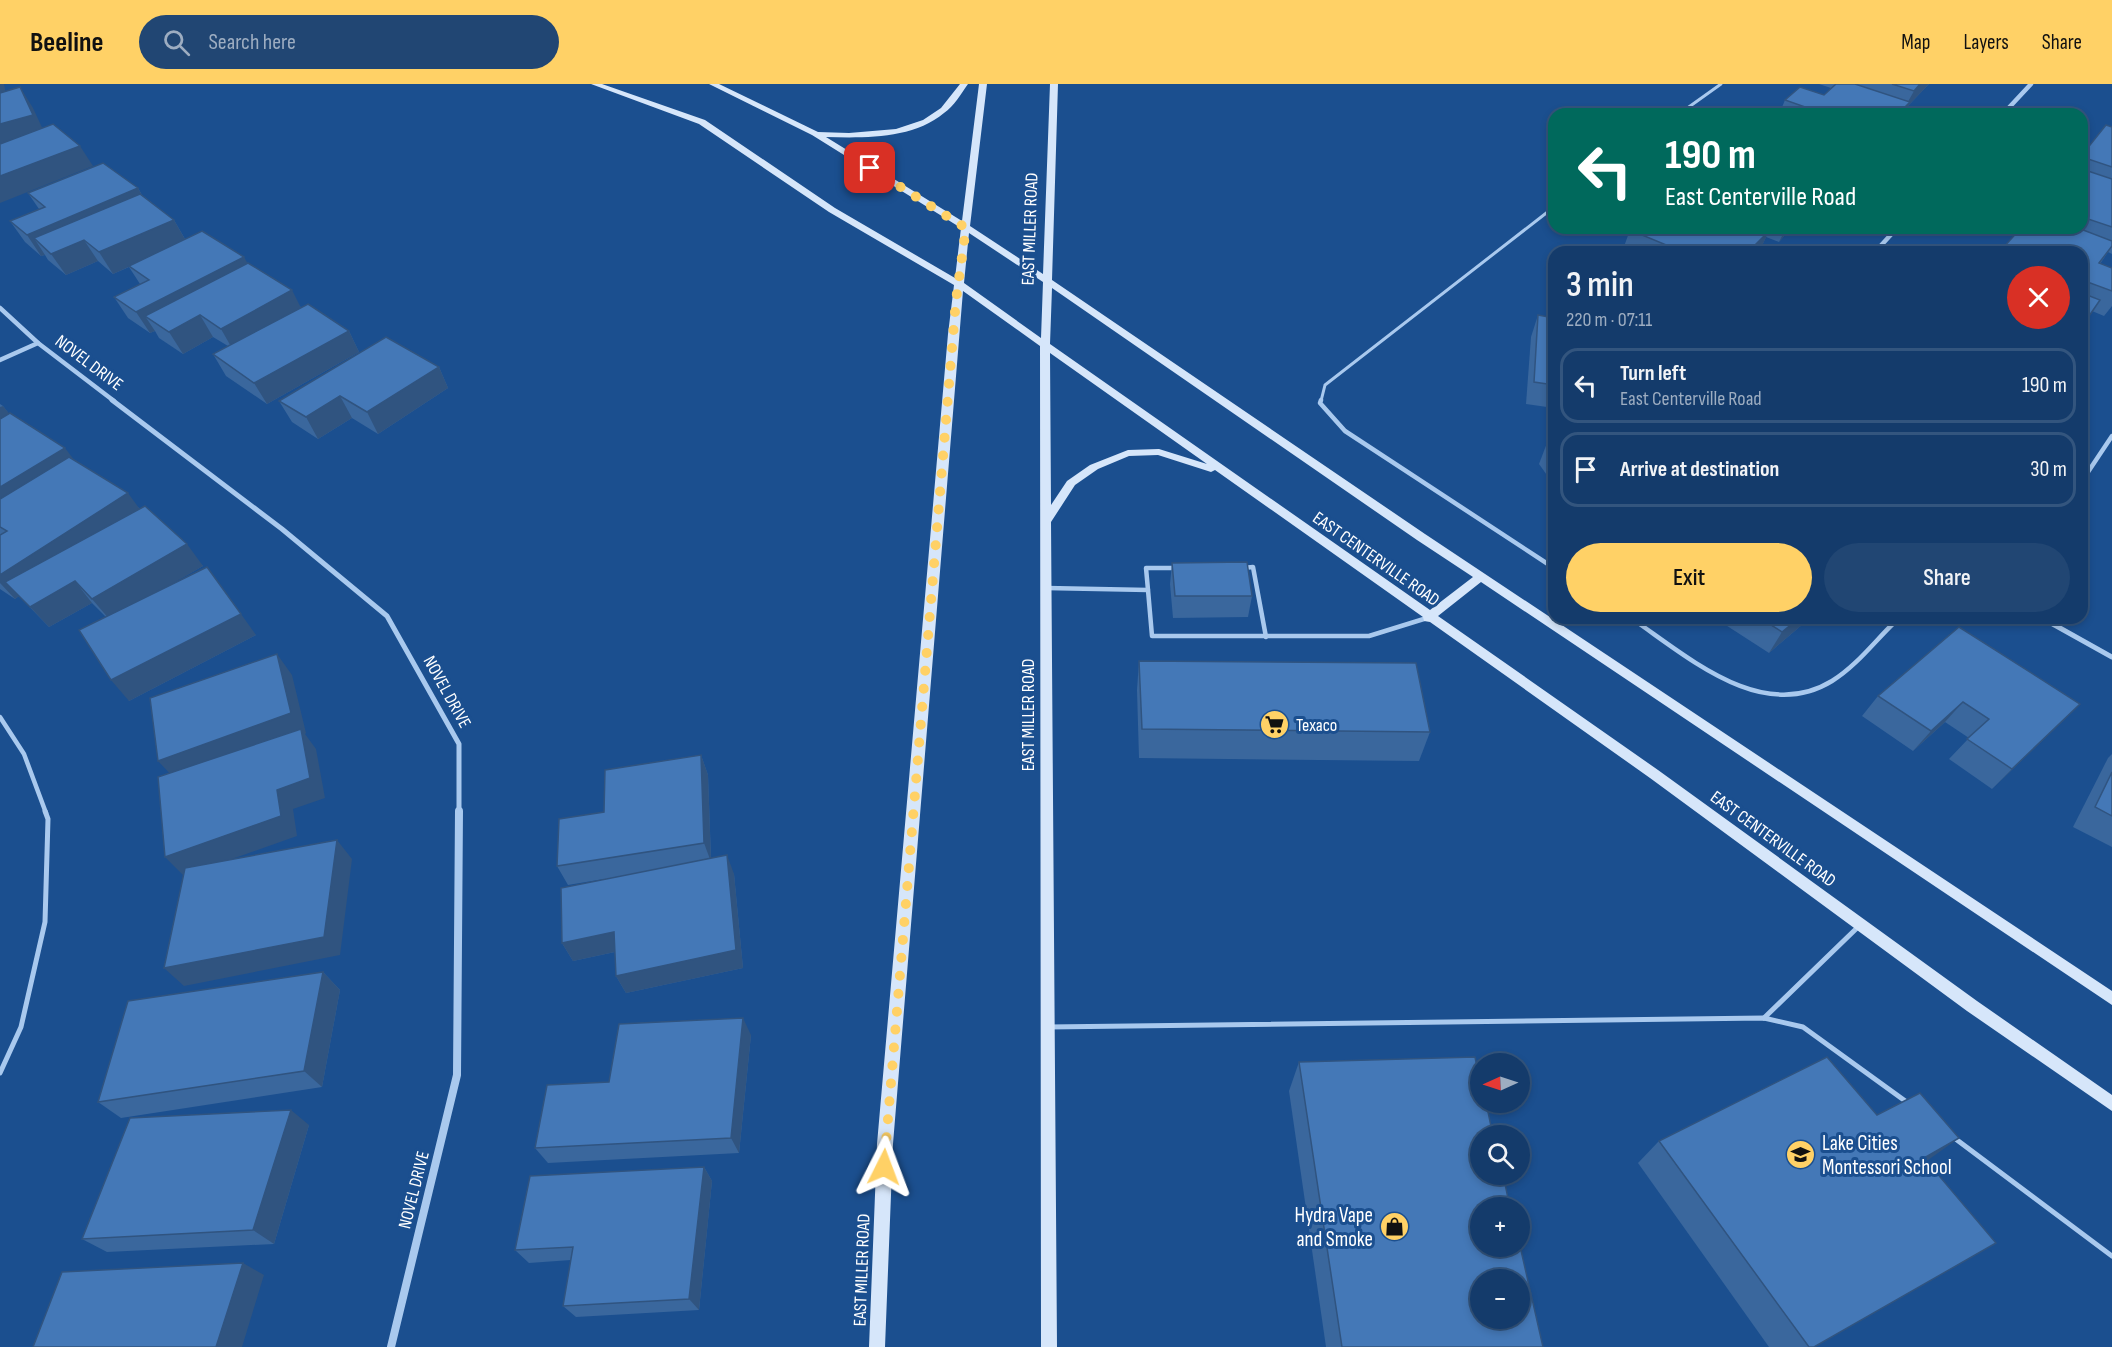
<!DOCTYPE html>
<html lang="en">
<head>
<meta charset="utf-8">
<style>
  body { margin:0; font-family:"Sofia Sans Condensed",sans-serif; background:#214673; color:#f1f3f6; height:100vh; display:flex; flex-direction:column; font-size:22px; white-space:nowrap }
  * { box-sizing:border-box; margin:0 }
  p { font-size:20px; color:#9dadc1 }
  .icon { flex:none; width:33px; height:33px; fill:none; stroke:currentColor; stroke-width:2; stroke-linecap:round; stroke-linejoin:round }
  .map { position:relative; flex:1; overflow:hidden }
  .drawer { position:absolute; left:1548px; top:162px; width:540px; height:378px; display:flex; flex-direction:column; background:#143b6b; border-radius:18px; box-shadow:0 3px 9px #0003,0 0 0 2px #33557e }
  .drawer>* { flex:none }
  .top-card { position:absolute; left:1548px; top:24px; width:540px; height:126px; border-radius:18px; box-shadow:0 3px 9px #0003,0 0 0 2px #33557e; background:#00695c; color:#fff; overflow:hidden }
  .needle { width:39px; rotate:267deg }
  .controls { position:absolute; left:1470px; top:969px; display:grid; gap:12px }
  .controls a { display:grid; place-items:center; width:60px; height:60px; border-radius:50%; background:#143b6b; box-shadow:0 3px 9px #0003,0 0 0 2px #33557e; font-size:30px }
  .pin { position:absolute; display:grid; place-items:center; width:51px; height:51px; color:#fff; margin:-26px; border-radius:12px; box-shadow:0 3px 9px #0006 }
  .me { position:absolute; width:66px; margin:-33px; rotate:3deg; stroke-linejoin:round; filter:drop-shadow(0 0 4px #0008) }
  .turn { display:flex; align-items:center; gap:21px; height:126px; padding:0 18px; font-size:27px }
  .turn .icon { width:78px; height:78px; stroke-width:2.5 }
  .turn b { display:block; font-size:42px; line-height:51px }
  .round { display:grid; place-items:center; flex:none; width:63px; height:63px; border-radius:32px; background:#214673 }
  .overview { display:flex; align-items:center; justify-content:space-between; height:102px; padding:0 18px }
  h1 { font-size:36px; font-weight:600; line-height:45px }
  .primary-button { display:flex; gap:12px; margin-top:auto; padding:12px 18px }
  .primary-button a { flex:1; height:69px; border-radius:36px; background:#ffd166; color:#111; font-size:24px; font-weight:600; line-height:69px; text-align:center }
  .primary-button a+a { background:#214673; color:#f1f3f6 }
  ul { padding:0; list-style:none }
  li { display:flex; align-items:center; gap:18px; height:75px; margin:0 12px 9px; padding:0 6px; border:3px solid #33557e; border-radius:18px }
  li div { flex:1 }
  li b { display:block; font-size:22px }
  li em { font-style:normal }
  header { display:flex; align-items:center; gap:36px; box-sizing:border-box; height:84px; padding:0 30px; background:#ffd166; color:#111 }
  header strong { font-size:28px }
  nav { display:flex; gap:33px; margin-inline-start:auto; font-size:21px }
  .search { width:420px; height:54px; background:#214673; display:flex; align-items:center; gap:15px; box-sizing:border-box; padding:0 21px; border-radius:33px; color:#9dadc1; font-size:22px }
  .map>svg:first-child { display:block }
</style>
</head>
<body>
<header>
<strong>Beeline</strong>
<div class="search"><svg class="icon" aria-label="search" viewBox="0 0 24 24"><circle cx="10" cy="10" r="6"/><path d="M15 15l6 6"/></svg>Search here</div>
<nav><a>Map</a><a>Layers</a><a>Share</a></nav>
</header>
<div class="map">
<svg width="2112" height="1263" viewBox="0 0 2112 1263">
  <rect width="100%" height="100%" fill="#1b4f8f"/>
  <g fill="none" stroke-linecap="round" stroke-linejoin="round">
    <g stroke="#a9c9ee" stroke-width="3">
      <path d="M1679,30L1721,0"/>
      <path d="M1321,317L1325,301L1554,123"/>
    </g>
    <g stroke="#a9c9ee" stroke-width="4.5">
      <path d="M1321,316L1320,319L1345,347L1554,484"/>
      <path d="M2082,397L2112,352"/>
      <path d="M1243,484L1253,483L1266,553"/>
      <path d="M1046,504L1148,506L1152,552H1369L1427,534"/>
      <path d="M1148,506L1146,484H1177"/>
      <path d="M1631,534C1687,572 1762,640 1832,597C1858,581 1877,554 1899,534"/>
      <path d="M0,633L24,670L46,729"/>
    </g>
    <g stroke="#a9c9ee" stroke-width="5">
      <path d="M1764,934L1859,842"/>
      <path d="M1048,943L1764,934L1803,943L1908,1019"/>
      <path d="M0,989L21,943L45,838L48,735L45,727"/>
      <path d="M1953,1053L2112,1172"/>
    </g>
    <g stroke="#a9c9ee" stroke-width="4.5">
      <path d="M2003,30L2031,0"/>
      <path d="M1875,168L1897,144"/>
      <path d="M0,224L38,259L114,317"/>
      <path d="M0,276L38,259"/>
    </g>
    <g stroke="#a9c9ee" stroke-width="5">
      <path d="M112,316L282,445L387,532L459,660V729"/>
      <path d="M2042,534L2112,573"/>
    </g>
    <path stroke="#a9c9ee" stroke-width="8" d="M391,1263L457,991L459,727"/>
    <path fill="#d6e6fa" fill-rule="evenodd" d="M591,0H602L705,36L835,124L955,194L961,144L812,51L709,0H719L818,48L849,49L896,45L923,36L941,24L960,0H968C961,10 954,22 944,29C913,55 865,54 826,53L962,137L979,0H987L970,142L1043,190L1050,0H1058L1052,196L1425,450L2112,907V921L1481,498L1438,532L1658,686L1977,917L2112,1011V1027L1967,927L1650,694L1430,538L1424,537L1423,533L1215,386L1211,388L1158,371L1129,372L1098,385L1075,401L1051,438L1057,1263H1041L1040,262L963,207L893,1060L885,1263H869L877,1060L948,250L954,201L829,128L699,40ZM969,149L1043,198L1041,254L964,199ZM1052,204L1417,456L1473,493L1430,526L1050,260ZM1050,269L1207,380L1159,365L1128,366L1090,381L1067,397L1051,421Z"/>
  </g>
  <g fill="#3a679d">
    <path d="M1819,0H1929L1907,23L1904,30H1773L1780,28L1785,16L1824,11L1831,4Z"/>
    <path d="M2112,43V170L2108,168L2100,180L2112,184V222L2104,232L2092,227L2082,241V168H2001L2021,144H2082V71Z"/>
    <path d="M138,104L142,111L174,136L185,155L248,179L302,224L349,247L359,268L267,320L226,292L213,270L228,262L213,253L183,270L159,254L155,247L150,249L128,234L114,213L140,200L129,183L113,190L98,177L66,191L48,176L45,171L41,172L25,158L10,137L39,125L28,109Z"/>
    <path d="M1632,144H1791L1779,158L1766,153L1759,168H1622L1630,146Z"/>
    <path d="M1538,231L1554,234V324L1526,320L1531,253Z"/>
    <path d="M439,283L448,304L378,350L352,334L318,355L292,338L279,317Z"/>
    <path d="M0,320L3,322L9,330L74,376L139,424L203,482L162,505L256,551L129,617L106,533L92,519L49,543L19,512L15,515L0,505Z"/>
    <path d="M1554,357V401L1539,380L1547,359Z"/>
    <path d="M1172,479L1252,512L1248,533L1173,534L1170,500Z"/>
    <path d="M1723,534H1810L1769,569L1721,538Z"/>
    <path d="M1139,577L1430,648L1419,677L1139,674L1137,606Z"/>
    <path d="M1878,612L2080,620L1992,705L1949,675L1969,654L1945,638L1913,667L1862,632Z"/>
    <path d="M2112,670V763L2073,743L2108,674Z"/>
    <path d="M701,671L708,691L711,774L734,790L743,884L626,909L616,892L615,868L573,877L562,859L604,795L568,801L557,782L604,728Z"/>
    <path d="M323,888L340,906L322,1003L121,1034L98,1018Z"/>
    <path d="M751,951L739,1069L548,1079L535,1064L609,998Z"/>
    <path d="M1299,978L1543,1263H1326L1289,1007Z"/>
    <path d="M1877,1031L1926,1077L1814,1263H1769L1638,1079L1659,1057Z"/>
    <path d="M309,1041L274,1160L107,1168L82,1155Z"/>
    <path d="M704,1083L712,1097L699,1226L576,1233L563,1222L571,1176L529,1179L515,1166Z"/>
  </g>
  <g fill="#305480">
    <path d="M0,0H4L9,25L0,27Z"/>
    <path d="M1920,0H1929L1907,23L1904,30H1898L1905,23L1914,7Z"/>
    <path d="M20,3L33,24L46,52L0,65V40Z"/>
    <path d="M80,62L93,82L0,119V92Z"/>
    <path d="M138,104L150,126L34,154L45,171L41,172L27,151Z"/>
    <path d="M174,136L186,157L113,190L99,168Z"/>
    <path d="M1786,144H1791L1779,158Z"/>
    <path d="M1769,147L1759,168H1748Z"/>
    <path d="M84,156L98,177L66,191L51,170Z"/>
    <path d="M244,173L256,194L145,232L155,247L150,249L136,228Z"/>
    <path d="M292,206L303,228L233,266L221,245Z"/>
    <path d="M200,231L213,253L183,270L169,248Z"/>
    <path d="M349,247L359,268L267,320L254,299Z"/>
    <path d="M439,283L448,304L378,350L367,328Z"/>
    <path d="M340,312L352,334L318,355L306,333Z"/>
    <path d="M3,322L20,343L0,355V323Z"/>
    <path d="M65,364L81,385L0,435V403Z"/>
    <path d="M128,409L144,431L5,498L19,512L15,515L0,499V491Z"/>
    <path d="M187,460L203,482L110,536L92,515Z"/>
    <path d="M75,497L92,519L49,543L30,523Z"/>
    <path d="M241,530L256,551L129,617L111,596Z"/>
    <path d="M1799,534H1810L1769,569L1782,548Z"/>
    <path d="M277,570L292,591L306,649L305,650L316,665L325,714L293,725L297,752L184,792L165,773L176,696L158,677Z"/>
    <path d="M1963,618L1945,638L1913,667L1931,647Z"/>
    <path d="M2080,620L2060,640L1992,705L2012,685Z"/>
    <path d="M701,671L708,691L711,778L704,759Z"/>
    <path d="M337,756L352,775L340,871L184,902L164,884Z"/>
    <path d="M727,771L734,790L743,884L626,909L616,892Z"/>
    <path d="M614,848L624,866L573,877L562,859Z"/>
    <path d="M323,888L340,906L322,1003L304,987Z"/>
    <path d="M743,934L751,951L739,1069L731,1054Z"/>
    <path d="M291,1026L309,1041L274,1160L253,1146Z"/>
    <path d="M1959,1054L1928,1076L1893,1095L1924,1074Z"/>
    <path d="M704,1083L712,1097L699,1226L689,1215Z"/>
    <path d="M243,1179L264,1191L242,1263H216Z"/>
  </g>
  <g fill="#4478b7" stroke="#305480" stroke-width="1.5" fill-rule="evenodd">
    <path d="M1836,0H1855L1910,18L1898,30H1825L1785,16L1800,3L1824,11Z"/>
    <path d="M1892,0H1920L1914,7Z"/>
    <path d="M20,3L33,31L0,40V9Z"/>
    <path d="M1777,27L1786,30H1773Z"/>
    <path d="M53,40L80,62L0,92V60Z"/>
    <path d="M2106,41L2112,43V83L2082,73V71Z"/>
    <path d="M103,79L138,104L27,151L10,137L45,123L28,109Z"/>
    <path d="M2082,85L2112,95V143L2082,133Z"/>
    <path d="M140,110L174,136L99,168L84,156L51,170L34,154Z"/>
    <path d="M1632,144H1761L1769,147L1748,168H1683L1630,146Z"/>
    <path d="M2021,144H2078L2112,157V162L2099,179L2112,184V207L2082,196V168H2009L2002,165Z"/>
    <path d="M202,147L244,173L136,228L114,213L149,196L129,182Z"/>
    <path d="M1598,163L1614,168H1594Z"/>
    <path d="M248,179L292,206L221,245L200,231L169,248L145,232Z"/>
    <path d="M2082,209L2100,216L2087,235L2082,233Z"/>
    <path d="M308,220L349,247L254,299L213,270Z"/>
    <path d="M1538,231L1554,234V301L1534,298Z"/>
    <path d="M386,253L439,283L367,328L340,312L306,333L279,317Z"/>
    <path d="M10,329L65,364L0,403V335Z"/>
    <path d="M1554,357V368L1547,359Z"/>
    <path d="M69,373L128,409L0,491V451L7,447L0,443V415Z"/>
    <path d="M145,422L187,460L92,515L75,497L30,523L5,498Z"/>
    <path d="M1247,478L1252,512H1175L1172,479Z"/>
    <path d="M207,483L241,530L111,596L79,546Z"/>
    <path d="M1760,534H1799L1782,548Z"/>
    <path d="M1959,543L2080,620L2012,685L1967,655L1989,635L1963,618L1931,647L1878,612Z"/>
    <path d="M277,570L291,629L158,677L150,614Z"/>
    <path d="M1139,577L1416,579L1430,648L1142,645Z"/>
    <path d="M301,645L310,694L277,706L281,732L165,773L158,693Z"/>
    <path d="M701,671L704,759L557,782L559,735L604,728L605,686Z"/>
    <path d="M2112,688V732L2095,723Z"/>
    <path d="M337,756L324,853L164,884L185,784Z"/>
    <path d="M727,771L736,866L616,892L614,848L562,859L561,804Z"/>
    <path d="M323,888L304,987L98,1018L128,917Z"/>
    <path d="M743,934L731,1054L535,1064L547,1001L609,998L619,940Z"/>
    <path d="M1475,973L1480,997V1018H1486L1493,1052H1480V1090H1503L1510,1124H1480V1162H1520L1543,1263H1342L1299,978ZM1480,1196H1520V1234H1480Z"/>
    <path d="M1827,973L1877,1031L1920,1009L1959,1054L1924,1074L1996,1159L1814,1263H1809L1659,1057Z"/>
    <path d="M291,1026L253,1146L82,1155L130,1034Z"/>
    <path d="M704,1083L689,1215L563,1222L573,1163L515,1166L530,1092Z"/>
    <path d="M243,1179L216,1263H33L62,1188Z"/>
  </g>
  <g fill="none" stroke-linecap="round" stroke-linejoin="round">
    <path stroke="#ffd166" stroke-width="10" stroke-dasharray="0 18" d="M870,84L966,144L956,216L884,1083"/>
  </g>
  <defs>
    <symbol id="supermarket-disc" viewBox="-11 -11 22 22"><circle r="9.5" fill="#ffd166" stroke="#1b4f8f"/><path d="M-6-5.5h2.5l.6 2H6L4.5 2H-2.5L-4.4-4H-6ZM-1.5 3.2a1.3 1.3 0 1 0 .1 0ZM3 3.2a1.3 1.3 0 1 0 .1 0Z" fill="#111"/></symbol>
    <symbol id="school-disc" viewBox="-11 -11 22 22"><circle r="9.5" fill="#ffd166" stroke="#1b4f8f"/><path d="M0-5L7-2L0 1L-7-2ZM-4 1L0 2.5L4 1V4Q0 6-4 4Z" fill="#111"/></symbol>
    <symbol id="shop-disc" viewBox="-11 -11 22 22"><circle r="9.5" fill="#ffd166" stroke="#1b4f8f"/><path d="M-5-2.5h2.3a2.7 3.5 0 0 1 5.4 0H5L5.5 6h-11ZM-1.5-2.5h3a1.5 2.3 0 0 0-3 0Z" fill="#111"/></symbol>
  </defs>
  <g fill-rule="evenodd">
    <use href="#supermarket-disc" x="1258" y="624" width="33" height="33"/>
    <use href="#school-disc" x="1784" y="1054" width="33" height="33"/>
    <use href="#shop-disc" x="1378" y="1126" width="33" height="33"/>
  </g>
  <g text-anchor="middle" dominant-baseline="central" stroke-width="6" stroke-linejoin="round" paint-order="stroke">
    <g font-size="18" fill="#fff" stroke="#1b4f8f">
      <text transform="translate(1030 145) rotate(-88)">EAST MILLER ROAD</text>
      <text transform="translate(89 279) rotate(37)">NOVEL DRIVE</text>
      <text transform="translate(1376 475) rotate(35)">EAST CENTERVILLE ROAD</text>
      <text transform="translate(447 608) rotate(61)">NOVEL DRIVE</text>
      <text transform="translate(1028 631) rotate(-90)">EAST MILLER ROAD</text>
      <text transform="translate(1773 755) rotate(36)">EAST CENTERVILLE ROAD</text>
      <text transform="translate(414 1106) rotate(-76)">NOVEL DRIVE</text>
      <text transform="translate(862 1186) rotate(-88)">EAST MILLER ROAD</text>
    </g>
    <g font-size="18" fill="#fff" stroke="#1b4f8f" text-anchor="start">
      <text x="1296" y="641">Texaco</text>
    </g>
    <g font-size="21" fill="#fff" stroke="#1b4f8f" text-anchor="start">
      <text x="1822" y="1059">Lake Cities<tspan x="1822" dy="24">Montessori School</tspan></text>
      <text x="1373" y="1131" text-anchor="end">Hydra Vape<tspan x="1373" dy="24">and Smoke</tspan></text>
    </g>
  </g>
</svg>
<div class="controls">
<a><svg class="needle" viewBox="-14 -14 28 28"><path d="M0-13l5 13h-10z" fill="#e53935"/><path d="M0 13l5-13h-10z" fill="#9dadc1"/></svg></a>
<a><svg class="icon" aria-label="search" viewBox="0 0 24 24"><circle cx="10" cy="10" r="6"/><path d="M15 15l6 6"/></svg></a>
<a>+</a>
<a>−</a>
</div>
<div class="pin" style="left:870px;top:84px;background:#d93025"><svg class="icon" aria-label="arrive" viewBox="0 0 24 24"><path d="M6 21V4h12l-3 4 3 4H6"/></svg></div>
<svg class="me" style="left:884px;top:1083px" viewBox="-20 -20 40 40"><path d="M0-17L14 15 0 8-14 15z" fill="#ffd166" stroke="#fff" stroke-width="4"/></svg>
<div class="top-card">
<div class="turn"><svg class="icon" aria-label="left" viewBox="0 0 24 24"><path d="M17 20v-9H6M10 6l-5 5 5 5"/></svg><div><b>190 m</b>East Centerville Road</div></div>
</div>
<section class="drawer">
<div class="overview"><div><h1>3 min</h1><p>220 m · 07:11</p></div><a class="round" style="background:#d93025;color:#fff"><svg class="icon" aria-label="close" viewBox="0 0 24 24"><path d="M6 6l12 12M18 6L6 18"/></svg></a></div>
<ul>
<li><svg class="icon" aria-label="left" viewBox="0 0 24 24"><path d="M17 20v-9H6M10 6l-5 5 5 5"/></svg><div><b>Turn left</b><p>East Centerville Road</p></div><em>190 m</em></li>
<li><svg class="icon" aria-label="arrive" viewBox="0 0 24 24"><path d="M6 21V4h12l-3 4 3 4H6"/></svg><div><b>Arrive at destination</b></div><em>30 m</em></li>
</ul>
<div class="primary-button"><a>Exit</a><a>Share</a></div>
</section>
</div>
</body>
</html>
